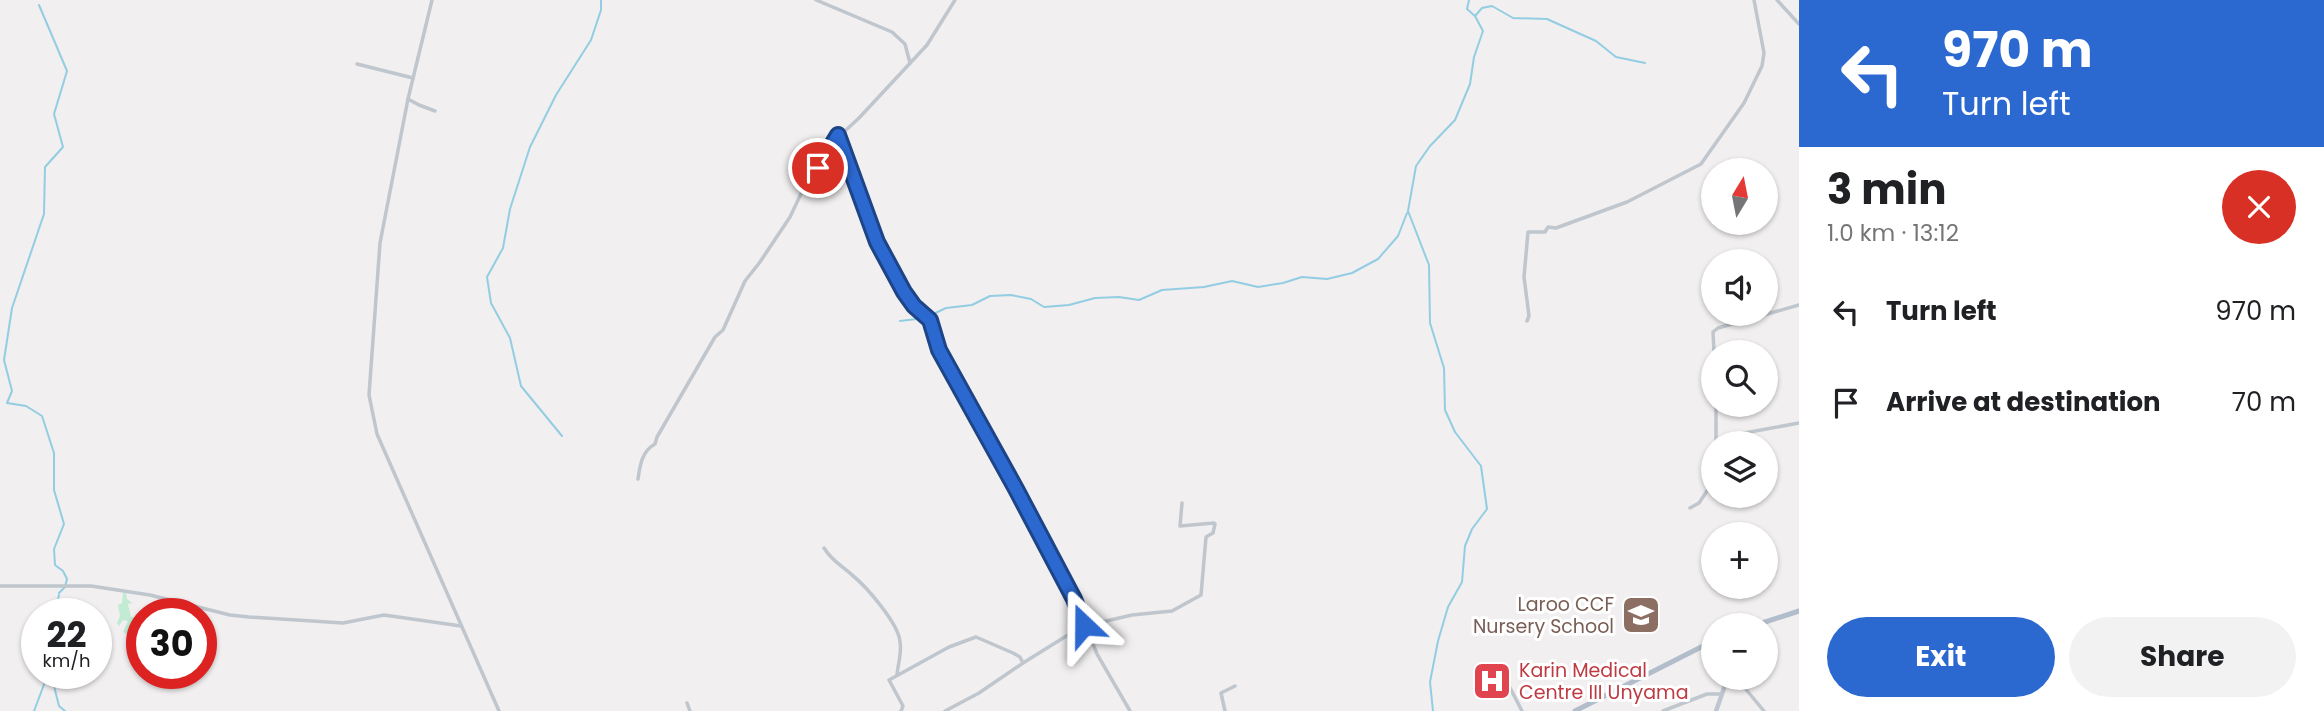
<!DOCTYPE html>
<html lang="en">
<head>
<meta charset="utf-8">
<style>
  body { margin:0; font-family:Poppins,sans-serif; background:#f2f2f2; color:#202124; height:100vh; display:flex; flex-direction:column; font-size:26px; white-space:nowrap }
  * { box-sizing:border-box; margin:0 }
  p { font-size:23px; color:#757577 }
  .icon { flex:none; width:38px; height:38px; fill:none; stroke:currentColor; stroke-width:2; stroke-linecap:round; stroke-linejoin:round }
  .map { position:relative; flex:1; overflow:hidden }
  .panel { display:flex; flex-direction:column; background:#fff; width:525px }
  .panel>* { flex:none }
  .banner { background:#2b68d0; color:#fff; overflow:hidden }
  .needle { width:46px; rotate:10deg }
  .buttons { position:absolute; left:1701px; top:158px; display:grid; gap:14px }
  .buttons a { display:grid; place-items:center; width:77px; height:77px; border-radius:50%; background:#fff; box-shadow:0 2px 5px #0004; font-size:35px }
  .speed { position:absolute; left:21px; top:598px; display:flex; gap:14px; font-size:35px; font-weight:700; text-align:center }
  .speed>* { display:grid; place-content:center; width:91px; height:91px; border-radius:50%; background:#fff; box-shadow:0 2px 5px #0004; line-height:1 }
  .speed small { font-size:18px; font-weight:400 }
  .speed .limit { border:10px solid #d22; background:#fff; color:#111 }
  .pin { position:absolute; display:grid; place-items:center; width:60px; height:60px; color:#fff; margin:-30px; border:4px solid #fff; border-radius:50%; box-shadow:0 2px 7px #0007 }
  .me { position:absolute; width:77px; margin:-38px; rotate:337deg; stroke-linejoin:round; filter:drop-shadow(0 0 5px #0008) }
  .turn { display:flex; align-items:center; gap:24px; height:147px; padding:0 28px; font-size:32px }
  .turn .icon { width:91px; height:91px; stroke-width:2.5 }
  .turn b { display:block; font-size:49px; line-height:60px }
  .round { display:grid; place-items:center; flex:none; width:74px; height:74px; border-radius:37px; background:#f2f2f2 }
  .overview { display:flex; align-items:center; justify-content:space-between; height:119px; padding:0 28px }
  h1 { font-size:42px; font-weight:700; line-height:52px }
  .button { display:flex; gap:14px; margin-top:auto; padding:14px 28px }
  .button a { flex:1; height:80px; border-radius:42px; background:#2b68d0; color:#fff; font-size:28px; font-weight:700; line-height:80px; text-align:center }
  .button a+a { background:#f2f2f2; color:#202124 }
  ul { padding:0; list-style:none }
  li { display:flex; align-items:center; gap:21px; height:91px; padding:0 28px }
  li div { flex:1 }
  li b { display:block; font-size:26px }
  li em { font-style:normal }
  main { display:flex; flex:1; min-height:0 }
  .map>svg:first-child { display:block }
</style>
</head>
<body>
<main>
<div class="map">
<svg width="1799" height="711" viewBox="0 0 1799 711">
  <rect width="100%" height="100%" fill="#f1efef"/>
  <path fill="#c2ebd4" d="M123,593H126L127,599L132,603L128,604L131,617L142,618V625L138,628L139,632H142V642L137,637L133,638L123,632L128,621L123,620L119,626L117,623L120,616L118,605L122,603Z"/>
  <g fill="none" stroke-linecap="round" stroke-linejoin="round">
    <g stroke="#93cde3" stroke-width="2">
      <path d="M39,5L67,71L54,114L63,147L45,167L44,214L12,308L4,360L12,391L7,403L26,406L42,416L54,453V490L64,524L54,549L55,565L63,571L67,579L65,587L59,593"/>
      <path d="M1475,16L1482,8L1492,6L1513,18L1547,19L1596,41L1616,57L1645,63"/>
      <path d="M900,321L925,318L946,308L972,305L990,296L1011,295L1031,299L1044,307L1069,305L1095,298L1119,297L1139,300L1162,290L1204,287L1232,281L1258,287L1283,283L1302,277L1327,279L1352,273L1378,259L1398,236L1407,213"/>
      <path d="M562,436L521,386L510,338L491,303L487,277L503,248L510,209L530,147L556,95L591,40L601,10V0"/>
      <path d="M54,614L59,595"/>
      <path d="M51,674L59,706L65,711"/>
      <path d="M34,711L48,674"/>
      <path d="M1433,711L1430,682L1438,641L1448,607L1462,582L1465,546L1472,529L1487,509L1481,466L1455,432L1445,410L1444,368L1430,323L1429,265L1408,211L1416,166L1430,146L1455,120L1470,84L1474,57L1483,31L1475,16L1467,9L1469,0"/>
    </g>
    <g stroke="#bfc6cd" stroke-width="3.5">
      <path d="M432,0L408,99L380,243L369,395L377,434L499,711"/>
      <path d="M816,0L892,32L905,44L910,63"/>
      <path d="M1777,0L1799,24"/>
      <path d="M357,64L413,78"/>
      <path d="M408,99L419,105L435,111"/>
      <path d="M838,135L877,242L904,292L914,306L930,320L939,350L1016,489L1075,599L1097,654L1130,711"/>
      <path d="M1527,321L1529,316L1524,277L1528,232H1545L1548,227L1556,228L1627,202L1701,164L1744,103L1762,66L1764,53L1754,0"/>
      <path d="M1714,352L1713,332L1718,328L1799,305"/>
      <path d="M1716,404V441"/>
      <path d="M1716,441L1739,434L1799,423"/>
      <path d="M638,479C640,465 642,451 655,444L657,437L715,337L723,330L745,281L760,262L790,217L808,179L818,168L832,143L859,118L927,45L955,0"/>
      <path d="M1690,508L1699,503L1713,482"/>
      <path d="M824,548C832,561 841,565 852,575C866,586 899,624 900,642C902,652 898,664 897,675"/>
      <path d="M0,586H91L150,595L230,615L249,617L343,623L384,615L461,626"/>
      <path d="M1085,626L1132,615L1172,611L1201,595L1206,537L1213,533L1215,524L1214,523L1180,526L1182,503"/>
      <path d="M1504,676L1522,711"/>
      <path d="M1727,681L1744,687L1764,711"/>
      <path d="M687,703L690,711"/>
      <path d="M901,711L903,706L889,680L949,647L976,637L1013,653L1020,657L1023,663"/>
      <path d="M945,711L979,693L1023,663L1084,625"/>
      <path d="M1225,711L1221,693L1235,686"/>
      <path d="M1663,711L1707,694H1722"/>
    </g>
    <path stroke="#bfc6d1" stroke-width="4.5" d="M1716,711L1728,677"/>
    <g stroke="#b2bdcb" stroke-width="5">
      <path d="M1756,625L1799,611"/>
      <path d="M1575,711L1713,641"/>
    </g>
  </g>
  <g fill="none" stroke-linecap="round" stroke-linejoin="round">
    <defs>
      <path id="route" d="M818,168L838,135L877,242L904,292L914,306L930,320L939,350L1016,489L1074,599L1084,625"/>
    </defs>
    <use href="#route" stroke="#1c4487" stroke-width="18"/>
    <use href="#route" stroke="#2b68d0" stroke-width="12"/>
  </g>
  <defs>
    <symbol id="school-square" viewBox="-11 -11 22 22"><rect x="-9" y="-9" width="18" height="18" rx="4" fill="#8d6e63" stroke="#fff"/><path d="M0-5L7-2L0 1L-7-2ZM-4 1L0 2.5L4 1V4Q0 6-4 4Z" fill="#fff"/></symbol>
    <symbol id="hospital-square" viewBox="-11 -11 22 22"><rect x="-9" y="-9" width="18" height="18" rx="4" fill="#e0444e" stroke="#fff"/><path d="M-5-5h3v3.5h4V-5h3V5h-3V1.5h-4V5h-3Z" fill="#fff"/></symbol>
  </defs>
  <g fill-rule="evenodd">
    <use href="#school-square" x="1619" y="593" width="44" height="44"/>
    <use href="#hospital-square" x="1470" y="659" width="44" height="44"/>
  </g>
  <g text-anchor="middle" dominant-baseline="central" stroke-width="6" stroke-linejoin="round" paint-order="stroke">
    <g font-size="19" fill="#785e54" stroke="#fff" text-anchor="end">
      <text x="1614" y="604">Laroo CCF<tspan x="1614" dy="22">Nursery School</tspan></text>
    </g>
    <g font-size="19" fill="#be3a42" stroke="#fff" text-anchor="start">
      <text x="1519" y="670">Karin Medical<tspan x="1519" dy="22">Centre III Unyama</tspan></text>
    </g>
  </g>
</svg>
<div class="buttons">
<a><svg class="needle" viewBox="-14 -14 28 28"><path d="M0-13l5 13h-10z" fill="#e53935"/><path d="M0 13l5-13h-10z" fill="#757577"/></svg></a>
<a><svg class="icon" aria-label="sound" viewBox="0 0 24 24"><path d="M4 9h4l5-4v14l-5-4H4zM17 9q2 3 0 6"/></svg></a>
<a><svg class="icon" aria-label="search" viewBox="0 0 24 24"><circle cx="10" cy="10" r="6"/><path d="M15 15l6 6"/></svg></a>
<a><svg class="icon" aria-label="layers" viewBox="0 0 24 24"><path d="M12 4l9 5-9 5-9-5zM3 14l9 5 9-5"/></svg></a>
<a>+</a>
<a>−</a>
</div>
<div class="speed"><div>22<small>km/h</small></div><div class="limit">30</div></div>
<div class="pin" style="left:818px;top:168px;background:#d93025"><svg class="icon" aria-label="arrive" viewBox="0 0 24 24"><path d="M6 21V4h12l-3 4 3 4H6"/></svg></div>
<svg class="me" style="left:1084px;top:625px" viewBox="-20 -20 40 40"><path d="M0-17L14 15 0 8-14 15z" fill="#2b68d0" stroke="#fff" stroke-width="4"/></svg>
</div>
<section class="panel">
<div class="banner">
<div class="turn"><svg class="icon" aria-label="left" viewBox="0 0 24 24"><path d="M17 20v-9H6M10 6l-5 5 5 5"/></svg><div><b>970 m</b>Turn left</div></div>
</div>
<div class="overview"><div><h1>3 min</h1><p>1.0 km · 13:12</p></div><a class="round" style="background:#d93025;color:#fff"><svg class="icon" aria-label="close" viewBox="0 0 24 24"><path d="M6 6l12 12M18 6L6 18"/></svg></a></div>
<ul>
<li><svg class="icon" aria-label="left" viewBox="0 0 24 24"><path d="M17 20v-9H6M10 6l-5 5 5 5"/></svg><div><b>Turn left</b></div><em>970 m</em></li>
<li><svg class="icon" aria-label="arrive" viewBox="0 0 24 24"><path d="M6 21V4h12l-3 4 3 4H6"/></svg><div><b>Arrive at destination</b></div><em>70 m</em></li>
</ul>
<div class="button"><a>Exit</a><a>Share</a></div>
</section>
</main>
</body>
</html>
